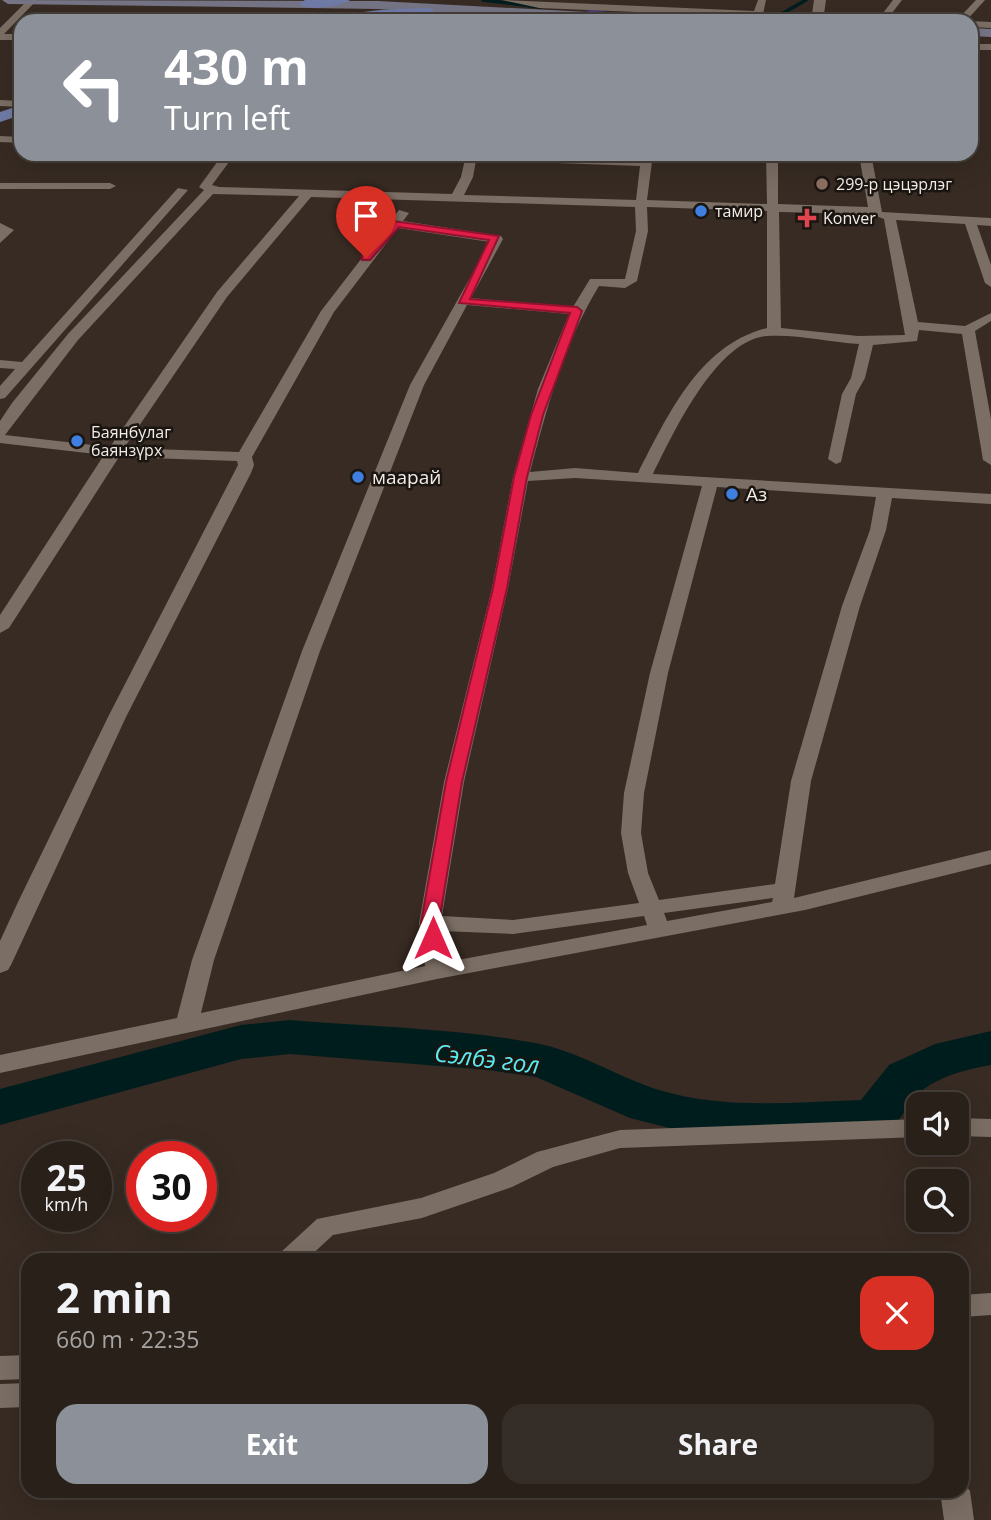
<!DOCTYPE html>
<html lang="en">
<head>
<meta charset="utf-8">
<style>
  body { margin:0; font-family:"Open Sans",sans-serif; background:#352d27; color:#f1f3f6; height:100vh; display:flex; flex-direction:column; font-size:26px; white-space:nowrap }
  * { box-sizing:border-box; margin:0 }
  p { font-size:23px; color:#a5a3a2 }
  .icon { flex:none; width:38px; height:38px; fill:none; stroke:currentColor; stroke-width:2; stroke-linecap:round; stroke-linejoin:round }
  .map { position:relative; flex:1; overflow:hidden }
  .panel { position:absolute; left:21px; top:1253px; width:948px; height:245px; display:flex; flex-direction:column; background:#29201a; border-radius:21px; box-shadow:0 7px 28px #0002,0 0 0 2px #453e39 }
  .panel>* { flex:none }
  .top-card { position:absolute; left:14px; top:14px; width:964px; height:147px; border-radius:21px; box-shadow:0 7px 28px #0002,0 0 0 2px #453e39; background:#8c9099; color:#fff; overflow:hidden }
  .fabs { position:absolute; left:906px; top:1092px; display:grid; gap:14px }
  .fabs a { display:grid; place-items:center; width:63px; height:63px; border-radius:14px; background:#29201a; box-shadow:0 7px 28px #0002,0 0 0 2px #453e39; font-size:35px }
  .speed { position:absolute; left:21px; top:1141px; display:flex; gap:14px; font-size:35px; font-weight:700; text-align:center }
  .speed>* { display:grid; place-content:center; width:91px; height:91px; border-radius:50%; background:#29201a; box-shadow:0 7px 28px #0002,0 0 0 2px #453e39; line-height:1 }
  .speed small { font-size:18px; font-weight:400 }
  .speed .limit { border:10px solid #d22; background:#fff; color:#111 }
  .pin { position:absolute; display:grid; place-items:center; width:60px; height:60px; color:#fff; margin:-72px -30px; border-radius:50% 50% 50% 0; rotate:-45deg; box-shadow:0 0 7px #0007 }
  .pin .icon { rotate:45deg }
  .me { position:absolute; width:77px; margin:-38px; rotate:0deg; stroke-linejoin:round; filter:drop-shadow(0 0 5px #0008) }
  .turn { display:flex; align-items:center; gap:24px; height:147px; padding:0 35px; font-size:32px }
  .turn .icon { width:91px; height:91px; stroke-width:2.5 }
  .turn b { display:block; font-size:49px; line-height:60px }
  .round { display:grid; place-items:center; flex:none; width:74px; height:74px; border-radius:21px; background:#352d27 }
  .head { display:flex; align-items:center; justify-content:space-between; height:119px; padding:0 35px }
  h1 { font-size:42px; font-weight:700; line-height:52px }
  .button { display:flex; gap:14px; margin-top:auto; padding:14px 35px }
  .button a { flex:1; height:80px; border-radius:21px; background:#8c9099; color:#fff; font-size:28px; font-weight:700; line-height:80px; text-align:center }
  .button a+a { background:#352d27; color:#f1f3f6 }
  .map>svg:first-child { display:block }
</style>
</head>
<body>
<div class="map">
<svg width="991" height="1520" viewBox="0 0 991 1520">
  <rect width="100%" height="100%" fill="#372b23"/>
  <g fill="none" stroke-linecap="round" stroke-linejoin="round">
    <g stroke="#001d1e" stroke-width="3.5">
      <path d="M483,0L540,7"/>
      <path d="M750,16L829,21"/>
      <path d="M778,16L806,0"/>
    </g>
    <path fill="#001d1e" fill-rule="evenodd" d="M290,1020C371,1027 455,1028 535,1043C579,1051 617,1077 659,1090C724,1110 794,1102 861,1100L889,1065L935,1044L991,1031V1065C968,1069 943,1075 924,1089C902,1104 906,1126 874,1136L738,1139L701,1136L630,1118L536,1077L489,1070L290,1054L241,1059L0,1125V1089L241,1025Z"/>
  </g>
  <path fill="#594c86" stroke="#3e355e" stroke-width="2" d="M588,10L604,11L601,21H480L482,16L584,20Z"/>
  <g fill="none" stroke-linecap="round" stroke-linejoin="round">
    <g fill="#7b6e64" fill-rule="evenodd">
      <path d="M28,0H37L4,34H21V40H0V28Z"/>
      <path d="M502,0L754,11L758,0H766L763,14L758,17L539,8Z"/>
      <path d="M893,0H902L889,17L918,21H861L813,16L818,13L880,17Z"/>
      <path d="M976,0H985L966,21H956Z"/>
      <path d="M399,18H459L464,21H394Z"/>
      <path d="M971,21L991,22V28L971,27Z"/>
      <rect x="971" y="44" width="20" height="6"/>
      <path d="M0,100L21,101V107L0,106Z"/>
      <path d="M0,136L21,137V143L0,142Z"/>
      <path d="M223,154H235L212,185L219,187L452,194L461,177L465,159L419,157L413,154L641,159V154H653L647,200L767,204L766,154H778V204L868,207L859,154H871L882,212L991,218V226L977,225L991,265V287L985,283L965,224L896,220L918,322L965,326L991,313V321L975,331L991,419V465L983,460L962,334L919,330L917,341L873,345L865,378L856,394L841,462L836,464L828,459L842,394L851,378L859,344C829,342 797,334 767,336C716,340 673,434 653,474L991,494V504L892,498L886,530L860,606L811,781L794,898L991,850V864L805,910L437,979L0,1073V1055L177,1018L192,960L302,651L410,385L490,242L398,228L334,312L252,457L254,465L251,473L126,717L11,965L8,970L0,973V941L18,902L108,717L238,465L237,461L119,457L9,628L0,633V615L104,455L0,443V421L12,403L68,334L204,190L199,187ZM476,160L640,166L636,200L464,195L473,177ZM213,194L299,196L217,292L110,447L5,435L78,340ZM311,197L635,207L636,231L625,279H590L573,307L471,298L503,239L501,236L403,221L409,213L399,210L321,311L239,452L124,448L227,297ZM647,207L767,211V328C699,345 668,415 638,473L575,468L530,472C547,408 564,343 599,286L625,288L637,281L648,231ZM779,212L871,214L884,219L905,335L858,336L781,328ZM467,305L569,314L538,389L513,477L492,588L444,782L419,923L425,966L201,1013L214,960L320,651L424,385ZM575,478L702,486L650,673L624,793L621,833L628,873L639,903L513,920L442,916L464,782L508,588L528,481ZM717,487L876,497L870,530L842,606L791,781L775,884L659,900L648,873L641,833L644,793L668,673ZM773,898L772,902L667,921L664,913ZM644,916L647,925L447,962L442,931L513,934Z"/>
      <path d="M0,183H110L116,186L110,189H0Z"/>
      <path d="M178,188L188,190L5,398L0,399V386L15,369L0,368V360L22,362Z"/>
      <path d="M0,223L14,230L0,243Z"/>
      <path d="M957,1118L991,1119V1137L957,1136Z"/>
      <path d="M919,1119V1137L620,1148L553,1167L512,1187L422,1218L333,1235L306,1260H276L280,1253L317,1219L421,1198L494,1173L537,1152L620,1130Z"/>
      <path d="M991,1293V1315L962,1317V1295Z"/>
      <path d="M28,1355V1379L0,1380V1356Z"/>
      <path d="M28,1383V1407L0,1408V1384Z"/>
      <path d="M962,1481L970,1491L974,1520H944L940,1491H962Z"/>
    </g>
    <path fill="#7b6e64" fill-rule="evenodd" d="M814,0H826L823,21H811Z"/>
    <g fill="#767586" fill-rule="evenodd">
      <path d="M2,0L378,1L683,17L690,21H607L378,9L8,4Z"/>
      <path d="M971,28L991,29V37L971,36Z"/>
    </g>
    <g fill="#717ba8" fill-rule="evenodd">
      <path d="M350,0C341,7 308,11 299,4L305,0Z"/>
      <path d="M428,8L433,9V15L337,21C353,8 406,9 428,8Z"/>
      <path d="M21,105V115L0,122V112Z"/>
    </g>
  </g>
  <path fill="#e11d48" stroke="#92132f" stroke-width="2" d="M393,221L499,236L470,299L577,307L582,311L543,415L527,477L507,588L462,782L439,923L442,938L433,944L424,938L421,923L446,782L493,588L514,477L531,415L570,313L459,303L489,240L399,227L370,260H362V256Z"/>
  <circle fill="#8d6e63" stroke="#1a1511" stroke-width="2.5" cx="822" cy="184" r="7"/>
  <g fill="#3f7fe0" stroke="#1a1511" stroke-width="2.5">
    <circle cx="701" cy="211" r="7"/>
    <circle cx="77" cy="441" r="7"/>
    <circle cx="358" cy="477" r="7"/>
    <circle cx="732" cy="494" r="7"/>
  </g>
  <path fill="#e0444e" stroke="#1a1511" stroke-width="2.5" d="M803.5 207.5h7v7h7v7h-7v7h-7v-7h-7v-7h7z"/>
  <g text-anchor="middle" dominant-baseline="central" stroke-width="5" stroke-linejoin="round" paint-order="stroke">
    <g font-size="16" fill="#f3ebe5" stroke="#1a1511" text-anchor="start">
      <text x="836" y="184">299-р цэцэрлэг</text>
      <text x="715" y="211">тамир</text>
      <text x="823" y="218">Konver</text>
      <text x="91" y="432">Баянбулаг<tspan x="91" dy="18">баянзүрх</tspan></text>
    </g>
    <g font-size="19" fill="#f3ebe5" stroke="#1a1511" text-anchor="start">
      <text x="372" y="477">маарай</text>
      <text x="746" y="494">Аз</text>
    </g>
    <g font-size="24" font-style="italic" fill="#5aebf0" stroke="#1a1511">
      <text transform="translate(487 1058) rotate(7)">Сэлбэ гол</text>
    </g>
  </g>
</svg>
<div class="fabs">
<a><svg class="icon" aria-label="sound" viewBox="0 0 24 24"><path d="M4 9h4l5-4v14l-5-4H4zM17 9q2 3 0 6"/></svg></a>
<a><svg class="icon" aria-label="search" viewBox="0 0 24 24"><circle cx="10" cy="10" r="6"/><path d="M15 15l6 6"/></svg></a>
</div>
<div class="speed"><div>25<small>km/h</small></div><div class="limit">30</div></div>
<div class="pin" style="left:366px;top:258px;background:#d93025"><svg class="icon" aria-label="arrive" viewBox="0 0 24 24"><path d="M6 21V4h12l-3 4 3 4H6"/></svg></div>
<svg class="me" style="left:433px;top:938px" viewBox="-20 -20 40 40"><path d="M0-17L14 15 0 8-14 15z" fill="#e11d48" stroke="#fff" stroke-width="4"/></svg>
<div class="top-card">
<div class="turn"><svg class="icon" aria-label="left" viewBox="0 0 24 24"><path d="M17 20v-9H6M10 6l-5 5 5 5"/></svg><div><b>430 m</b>Turn left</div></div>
</div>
<section class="panel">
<div class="head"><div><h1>2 min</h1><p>660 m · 22:35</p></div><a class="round" style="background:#d93025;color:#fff"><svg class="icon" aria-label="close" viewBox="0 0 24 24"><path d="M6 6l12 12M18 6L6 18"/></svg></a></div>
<div class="button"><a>Exit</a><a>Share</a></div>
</section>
</div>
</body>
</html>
